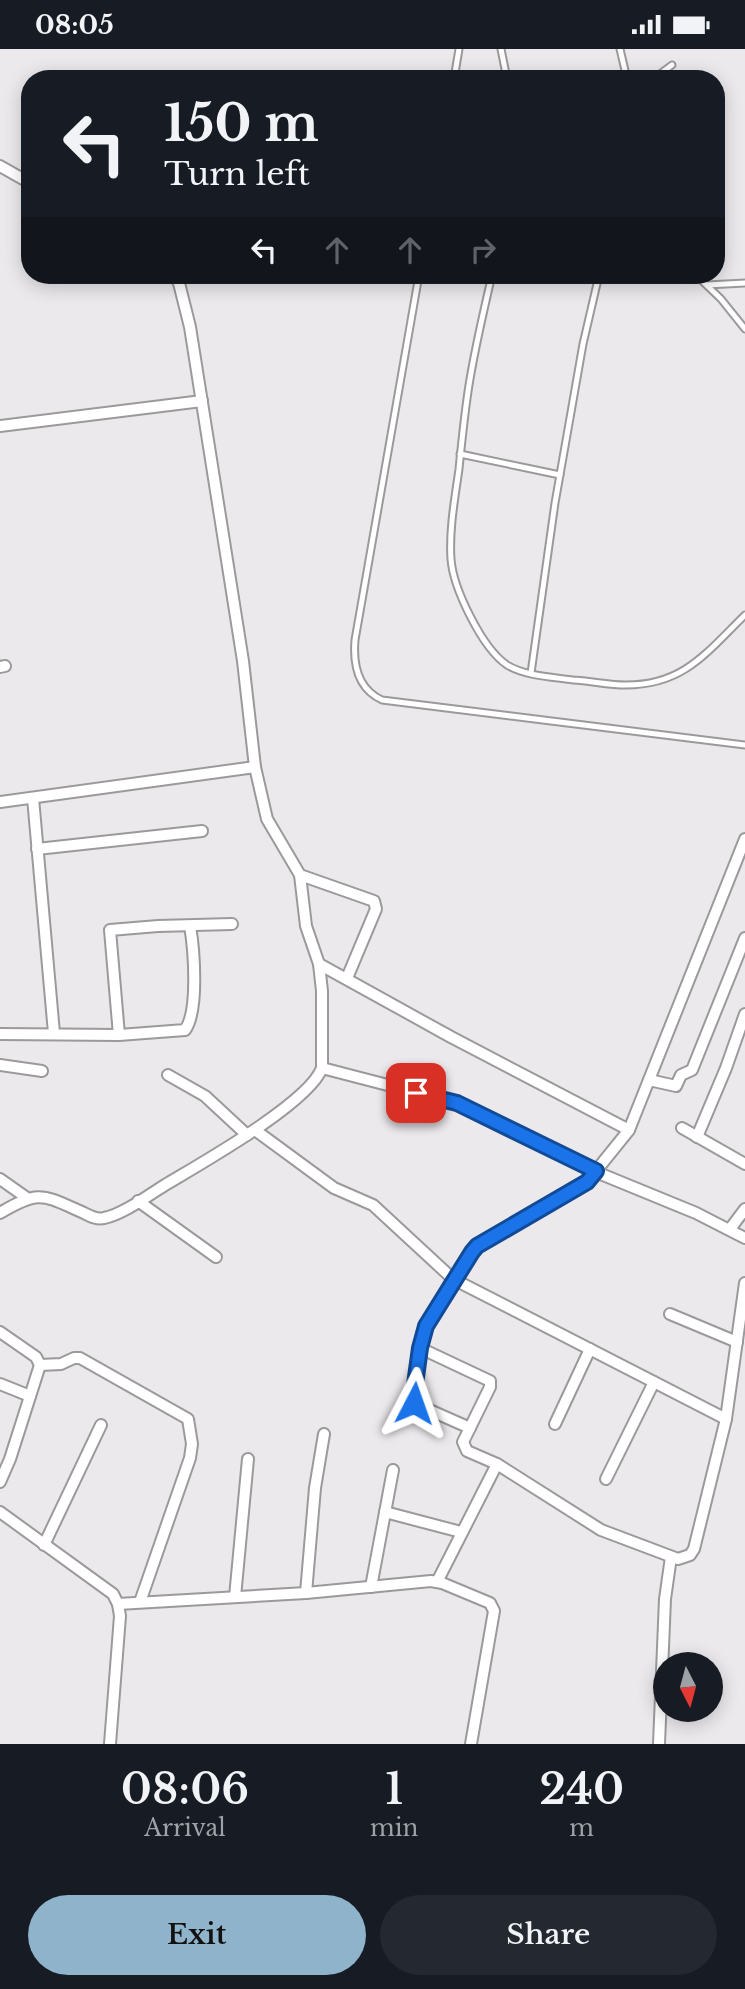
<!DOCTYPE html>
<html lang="en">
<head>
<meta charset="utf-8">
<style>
  body { margin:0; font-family:"Libre Baskerville",serif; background:#242831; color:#f1f3f6; height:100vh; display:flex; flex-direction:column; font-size:26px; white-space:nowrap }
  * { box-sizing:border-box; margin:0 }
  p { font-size:23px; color:#9ea1a6 }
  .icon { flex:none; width:38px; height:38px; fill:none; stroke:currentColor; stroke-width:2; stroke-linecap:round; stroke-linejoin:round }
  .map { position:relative; height:1695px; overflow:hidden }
  .details { display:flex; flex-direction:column; background:#171b24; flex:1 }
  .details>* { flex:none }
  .banner { position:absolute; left:21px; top:21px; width:704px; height:214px; border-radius:28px; box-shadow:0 4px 18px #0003; background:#171b24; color:#f1f3f6; overflow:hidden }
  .needle { width:46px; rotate:174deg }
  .tools { position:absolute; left:653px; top:1603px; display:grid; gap:14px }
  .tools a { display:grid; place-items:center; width:70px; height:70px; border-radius:50%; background:#171b24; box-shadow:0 4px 18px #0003; font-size:35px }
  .pin { position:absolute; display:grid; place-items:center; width:60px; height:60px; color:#fff; margin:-30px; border-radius:14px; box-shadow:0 4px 10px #0006 }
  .me { position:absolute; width:77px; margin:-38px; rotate:4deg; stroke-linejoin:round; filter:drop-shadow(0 0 5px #0008) }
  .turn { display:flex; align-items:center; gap:24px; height:147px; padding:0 28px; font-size:32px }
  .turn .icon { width:91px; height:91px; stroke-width:2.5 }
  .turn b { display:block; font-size:49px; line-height:60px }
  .lanes { display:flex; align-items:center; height:66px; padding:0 28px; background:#0003; justify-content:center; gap:35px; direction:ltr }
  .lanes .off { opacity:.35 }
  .eta { display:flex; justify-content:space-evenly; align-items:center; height:119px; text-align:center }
  .eta b { font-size:42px; font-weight:600; line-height:49px }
  .primary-button { display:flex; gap:14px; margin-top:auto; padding:14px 28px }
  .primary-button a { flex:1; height:80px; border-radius:42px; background:#8eb3cb; color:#111; font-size:28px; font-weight:600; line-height:80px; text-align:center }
  .primary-button a+a { background:#242831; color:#f1f3f6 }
  .status { display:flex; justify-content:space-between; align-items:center; height:49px; padding:0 35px; background:#171b24; direction:ltr }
  .status svg { height:19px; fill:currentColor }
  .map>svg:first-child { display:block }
</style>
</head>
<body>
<div class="status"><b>08:05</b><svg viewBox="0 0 49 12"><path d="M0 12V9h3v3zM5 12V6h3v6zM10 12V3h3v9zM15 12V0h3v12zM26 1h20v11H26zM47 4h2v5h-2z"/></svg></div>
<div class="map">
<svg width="745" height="1695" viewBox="0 0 745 1695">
  <rect width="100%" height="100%" fill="#ece9ec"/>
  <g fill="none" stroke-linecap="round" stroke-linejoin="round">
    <defs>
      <g id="lane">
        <path d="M501,0L507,30"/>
        <path d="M620,0L627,30"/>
        <path d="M454,30L459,0"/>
        <path d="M653,30L672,16"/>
        <path d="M419,226L355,591C353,615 358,640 382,651L745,696"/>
        <path d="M492,226C484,260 476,295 470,330C465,359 462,390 459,420C455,449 449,480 451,510C453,539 482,599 507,616C525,627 552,628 573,631C591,632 609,636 626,636C684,636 707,603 745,566"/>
        <path d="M696,226L721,250L745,280"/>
        <path d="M707,236L745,234"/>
        <path d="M460,405L560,426"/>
        <path d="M531,624L555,454L583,295L599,226"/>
      </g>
      <g id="street">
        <path d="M0,117L30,134"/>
        <path d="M174,226L179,234L190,278L243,612L255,718L267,770L300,826L306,877L319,915L451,988L629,1081L745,790"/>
        <path d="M0,377L202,352"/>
        <path d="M0,618L5,617"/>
        <path d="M33,749L54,984"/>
        <path d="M0,753L255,718"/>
        <path d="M37,800L202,782"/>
        <path d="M300,826L374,852L376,860L347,929"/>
        <path d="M0,985L119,986L185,981C199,962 194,900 190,877"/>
        <path d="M119,986L110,881L158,877L232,875"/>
        <path d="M0,1016L42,1022"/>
        <path d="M322,1019L457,1054L596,1123L696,1164L745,1189"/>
        <path d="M168,1026L205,1047L247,1086"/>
        <path d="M649,1031L676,1037L681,1026L692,1021L745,889"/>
        <path d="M682,1079L745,1115"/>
        <path d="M255,1081L334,1139L373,1156L453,1230L726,1370"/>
        <path d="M697,1088L726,1019L745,965"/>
        <path d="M0,1130L27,1149"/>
        <path d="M138,1152L216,1208"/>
        <path d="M0,1164C40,1140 43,1146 84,1164C90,1167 97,1171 104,1169C122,1166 149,1146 165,1136C200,1115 309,1054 322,1019V942L319,915"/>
        <path d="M730,1180L745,1160"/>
        <path d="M670,1265L737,1293"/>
        <path d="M0,1283L36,1308L40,1316L10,1410L0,1433"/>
        <path d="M420,1299L490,1332V1338L463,1393L467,1402L497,1415L601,1481L678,1510L690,1506L694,1500L726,1370L745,1234"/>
        <path d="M40,1316L61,1315L74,1309H80L188,1370L192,1395L190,1409L140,1553"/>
        <path d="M0,1335L30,1347"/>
        <path d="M555,1375L590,1300"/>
        <path d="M470,1379L418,1356L413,1350L420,1299L426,1277L472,1203L477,1197L587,1133L629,1081"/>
        <path d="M606,1430L654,1333"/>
        <path d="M0,1463L113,1545L118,1555L120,1567L110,1695"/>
        <path d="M385,1463L461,1483"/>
        <path d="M44,1496L101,1376"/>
        <path d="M437,1533L497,1415"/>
        <path d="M371,1538L393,1421"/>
        <path d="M306,1544L315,1439L324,1385"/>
        <path d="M235,1548L248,1410"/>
        <path d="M118,1555L306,1544L431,1532L442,1534L490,1554L494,1562L471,1695"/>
        <path d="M659,1695L665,1550L671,1508"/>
      </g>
    </defs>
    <use href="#lane" stroke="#9c999b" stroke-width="9"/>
    <use href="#street" stroke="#9c999b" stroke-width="14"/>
    <use href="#lane" stroke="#fff" stroke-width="5"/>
    <use href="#street" stroke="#fff" stroke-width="10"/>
  </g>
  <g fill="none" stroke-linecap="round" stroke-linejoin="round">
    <defs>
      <path id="route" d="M414,1354L413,1350L420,1299L426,1277L472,1203L477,1197L587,1133L596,1122L457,1054L416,1044"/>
    </defs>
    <use href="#route" stroke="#114b97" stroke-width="18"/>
    <use href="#route" stroke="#1a73e8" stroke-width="12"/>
  </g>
</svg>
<div class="tools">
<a><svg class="needle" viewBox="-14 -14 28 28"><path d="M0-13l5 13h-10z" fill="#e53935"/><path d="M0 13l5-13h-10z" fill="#9ea1a6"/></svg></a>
</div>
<div class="pin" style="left:416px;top:1044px;background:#d93025"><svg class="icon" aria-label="arrive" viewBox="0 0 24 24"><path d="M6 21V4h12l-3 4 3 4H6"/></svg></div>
<svg class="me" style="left:414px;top:1354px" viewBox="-20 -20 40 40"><path d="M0-17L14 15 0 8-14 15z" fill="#1a73e8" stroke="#fff" stroke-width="4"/></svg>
<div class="banner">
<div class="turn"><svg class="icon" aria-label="left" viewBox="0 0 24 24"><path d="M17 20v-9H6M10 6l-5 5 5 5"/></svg><div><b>150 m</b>Turn left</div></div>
<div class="lanes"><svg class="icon" aria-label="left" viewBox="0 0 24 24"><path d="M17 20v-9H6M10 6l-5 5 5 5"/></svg><svg class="icon off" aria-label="ahead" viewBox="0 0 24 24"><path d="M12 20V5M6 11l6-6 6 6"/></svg><svg class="icon off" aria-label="ahead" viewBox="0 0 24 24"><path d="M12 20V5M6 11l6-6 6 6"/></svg><svg class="icon off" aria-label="right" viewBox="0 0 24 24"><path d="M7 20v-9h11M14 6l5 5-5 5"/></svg></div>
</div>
</div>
<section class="details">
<div class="eta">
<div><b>08:06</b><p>Arrival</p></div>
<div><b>1</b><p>min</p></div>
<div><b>240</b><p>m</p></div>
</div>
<div class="primary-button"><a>Exit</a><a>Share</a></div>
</section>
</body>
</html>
